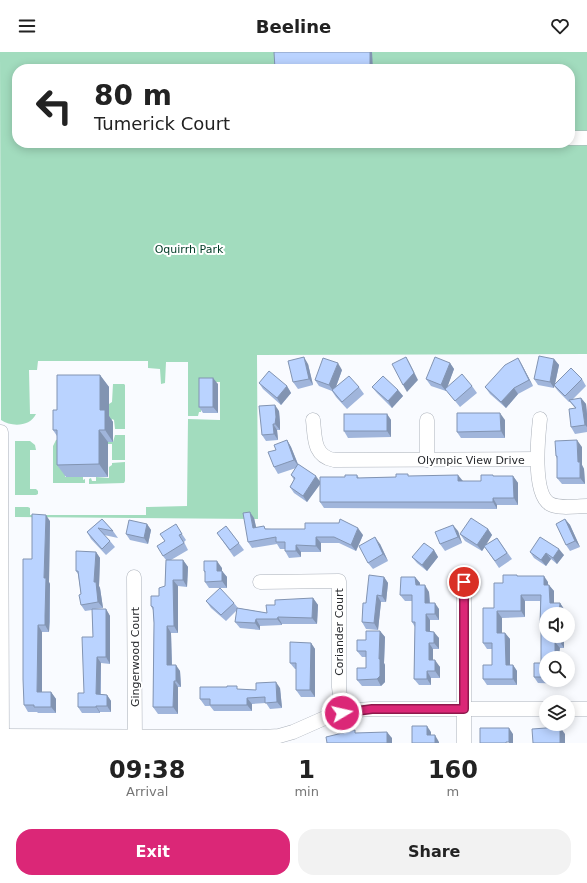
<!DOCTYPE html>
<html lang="en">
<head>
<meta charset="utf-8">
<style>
  body { margin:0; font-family:"DejaVu Sans",sans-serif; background:#f2f2f2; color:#222; height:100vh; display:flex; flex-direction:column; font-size:15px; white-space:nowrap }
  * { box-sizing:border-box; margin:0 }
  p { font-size:13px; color:#767676 }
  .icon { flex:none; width:22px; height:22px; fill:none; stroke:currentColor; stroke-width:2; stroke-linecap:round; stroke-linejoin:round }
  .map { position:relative; height:691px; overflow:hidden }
  .side { display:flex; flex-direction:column; background:#fff; flex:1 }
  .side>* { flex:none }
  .hud { position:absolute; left:12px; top:12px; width:563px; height:84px; border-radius:16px; box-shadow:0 2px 10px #0003; background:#fff; color:#222; overflow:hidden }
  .controls { position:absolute; left:539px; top:555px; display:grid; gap:8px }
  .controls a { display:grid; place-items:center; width:36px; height:36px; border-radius:50%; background:#fff; box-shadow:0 2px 10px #0003; font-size:20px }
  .pin { position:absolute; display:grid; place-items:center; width:34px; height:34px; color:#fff; margin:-17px; border:2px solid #fff; border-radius:50%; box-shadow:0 1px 4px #0007 }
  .me { position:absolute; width:44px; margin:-22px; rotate:81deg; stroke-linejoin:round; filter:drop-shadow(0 0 3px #0008) }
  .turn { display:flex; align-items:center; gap:14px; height:84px; padding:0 16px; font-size:18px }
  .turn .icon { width:52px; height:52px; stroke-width:2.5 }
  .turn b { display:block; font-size:28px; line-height:34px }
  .eta { display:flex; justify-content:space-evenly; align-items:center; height:68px; text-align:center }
  .eta b { font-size:24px; font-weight:800; line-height:28px }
  .action { display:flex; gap:8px; margin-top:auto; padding:8px 16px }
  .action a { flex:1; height:46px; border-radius:16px; background:#db2777; color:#fff; font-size:16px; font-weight:800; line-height:46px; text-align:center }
  .action a+a { background:#f2f2f2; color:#222 }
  header { display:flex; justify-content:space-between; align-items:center; height:52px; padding:0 16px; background:#fff; font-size:18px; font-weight:800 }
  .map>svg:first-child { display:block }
</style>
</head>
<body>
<header><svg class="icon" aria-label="menu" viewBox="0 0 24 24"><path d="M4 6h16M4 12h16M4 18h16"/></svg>Beeline<svg class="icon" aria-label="heart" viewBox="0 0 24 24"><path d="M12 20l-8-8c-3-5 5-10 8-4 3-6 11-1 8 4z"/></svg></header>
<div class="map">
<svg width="587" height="691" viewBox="0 0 587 691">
  <rect width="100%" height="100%" fill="#f9fbff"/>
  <g fill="#a2dcbe" fill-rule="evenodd">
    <path d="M0,0H587V302L257,303L258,467L15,465V455H28L30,456V463H146V455H148L187,454L188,367L220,368V330H201V360H199L198,364H188V310H166L165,331L161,332L160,317L148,316V309H38L37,318H29L30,362H36C30,375 11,375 1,368ZM17,17H570V91H17Z"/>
    <path d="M113,332H124L125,333V377H115L114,368L112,367V370H109V352L112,350Z"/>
    <path d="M115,383H125V408H112V392H108V390H113Z"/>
    <path d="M59,387L65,410V425H83V428L85,427V431H53V394L56,388Z"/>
    <path d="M15,389H30L35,393L36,398H30V437H36L38,439V442L36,443H15Z"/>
    <path d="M125,410V429L124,431L89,432V427L91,426L92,429H96V425L109,426V415L112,413V411Z"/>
  </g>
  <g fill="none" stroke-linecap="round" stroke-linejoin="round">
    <defs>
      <g id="minor">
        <path d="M570,86H587"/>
        <path d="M540,367C538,385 532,442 550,452C560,457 576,454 587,454"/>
        <path d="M313,368C315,385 313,404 334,408L537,407"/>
        <path d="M427,368V408"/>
        <path d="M1,380L2,691"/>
        <path d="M134,525L135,691"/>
        <path d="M260,530L339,529V635L342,661"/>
        <path d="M464,530V691"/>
        <path d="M568,657H587"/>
        <path d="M2,684L262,685L279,684L293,680L327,665L356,658L372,657H546"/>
      </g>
    </defs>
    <use href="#minor" stroke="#abb1ba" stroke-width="15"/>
    <use href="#minor" stroke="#fff" stroke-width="14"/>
  </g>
  <g fill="#a0b5db">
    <path d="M518,306L522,313L533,334L518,342L506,356L490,342L485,335Z"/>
    <path d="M554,307L559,313L555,332L582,327L586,334L572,348L581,346L586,352L587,362V380L575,382L571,375L575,356L570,350H569L558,339L554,334V336L538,333L534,327Z"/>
    <path d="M450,311L454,317L447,335L472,334L477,341L460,355L446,338V339L431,334L426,327Z"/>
    <path d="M308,312L313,333L298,337L293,330Z"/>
    <path d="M342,318L336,335H359L364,342L347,357L336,345L332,339L319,334L315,328Z"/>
    <path d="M100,323L109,335V364L113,370V390H108V425H66L57,413V384L53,378L57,358Z"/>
    <path d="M259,331L287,334L291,341L281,353L263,337Z"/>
    <path d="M218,332V361H203L199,355Z"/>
    <path d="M372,335L398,338L403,344L392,356L377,341Z"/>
    <path d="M279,359L280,371V378H277L278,388L266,389L262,383Z"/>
    <path d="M387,362L391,368V385L348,386L344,379Z"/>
    <path d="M505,368V386H461L457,380Z"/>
    <path d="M287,388L291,395L298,412L320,429L357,423L359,426L396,425L410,424L462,429H481L494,424H513L518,431V453H497V457L324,456L320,450V432L307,450L294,441L290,435L294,428L291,423L296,416L278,422L274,415L276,398Z"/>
    <path d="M582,395V413L584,417L585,432H562L557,426V407L556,404Z"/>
    <path d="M254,466L256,476L363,483L356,499L339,491H321V500H301V505L289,506L285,499V497H280L277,492L252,496L248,490Z"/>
    <path d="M102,467L113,479L118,486L104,483L110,489L115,495L106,503L91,487L87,480Z"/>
    <path d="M565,467L570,473L580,495L570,499L566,493Z"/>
    <path d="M50,469L49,530L50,532V570L49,580H42V640H51L56,647V661H38L37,660H28L24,653L32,507Z"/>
    <path d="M147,472L151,478L148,492L130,488L126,482Z"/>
    <path d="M226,474L244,498L234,505L217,481Z"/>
    <path d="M488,477L492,483L486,493L497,486L512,507L499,516L485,495L482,499L465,489L460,482Z"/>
    <path d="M180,479L186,488L184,490L188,498L171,508H183L188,515L187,535L178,534V581H171L172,613L180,619L181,635H178V662H158L153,655L154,571L153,558L151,554L159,544L165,534L166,508L163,504L165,489Z"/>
    <path d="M458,479L462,491L445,499L440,492Z"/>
    <path d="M380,492L388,509L373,517L368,511Z"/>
    <path d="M434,498L438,505L427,519L417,511L412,505Z"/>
    <path d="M96,500L100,506L99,534L100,536L103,556L95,557H106L110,564V612L101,611V642L107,643L111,649V660H100V661H82L78,655L84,641L93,585L92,558L85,559L81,553V542L78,522L76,519Z"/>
    <path d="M530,500L564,503L557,512L551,507L546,514L534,506Z"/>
    <path d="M222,516V519L227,525V536H209L205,530V521L204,519Z"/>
    <path d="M518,524L548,530V533L554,539V551H560L564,557V562H546V584L564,586V596H560L546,606V628H567V632L538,631L534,625L541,611V573L540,571V549H525V565L502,566V581H505L510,587V613H513L517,619V633H487L483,627L492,613V597H487L483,591L494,556L503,531Z"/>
    <path d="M384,525L388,531L386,550H381L378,578L366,577L362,570L366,551Z"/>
    <path d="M415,525L420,531V533L429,540L430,551L439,557V568H430V579L439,586V597H433V608L440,615V626H431V633H419L414,627L415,575L412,570V549H405L400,543Z"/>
    <path d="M313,546L318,553L317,572H282V573L260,574V578L240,576L235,570L237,558L226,569L211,556L206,549L234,551L238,556L267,561L275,553Z"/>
    <path d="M380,579L385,585L384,611L385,613V630L381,634H362L357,628L366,616V605H362L357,599L366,588Z"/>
    <path d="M311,591L315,597V645H301L296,638V617H295L290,611Z"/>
    <path d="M280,636L282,656L270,657L266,651L252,652V659H214L210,654H205L200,647L240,637L256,638Z"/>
  </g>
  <g fill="#8294b2">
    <path d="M370,0H372L373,17H370Z"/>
    <path d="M304,305L308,312L313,333L309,327Z"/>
    <path d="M406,305L410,312L418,328L407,340L403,333Z"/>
    <path d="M518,306L522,313L533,334L529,328Z"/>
    <path d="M554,307L559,313L554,336L550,330Z"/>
    <path d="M338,311L342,318L334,340L329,333Z"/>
    <path d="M450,311L454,317L446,339L441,333Z"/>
    <path d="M100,323L109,335V364L113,370V390L105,378L100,358Z"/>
    <path d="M213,326L218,332V361L213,355Z"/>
    <path d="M287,334L291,341L281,353L277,346Z"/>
    <path d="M514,336L518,342L506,356L501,350Z"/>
    <path d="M398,338L403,344L392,356L388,349Z"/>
    <path d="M581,346L586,352L587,362V375L585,373Z"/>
    <path d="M275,353L279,359L280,371V378L275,372Z"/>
    <path d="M500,361L505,368V386L501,379Z"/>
    <path d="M387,362L391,368V385L387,379Z"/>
    <path d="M273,372L277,378L278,388L274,382Z"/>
    <path d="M99,378L108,390V425L99,412Z"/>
    <path d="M287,388L291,395L299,415L294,408Z"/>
    <path d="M577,388L582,395V413L584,417L585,432L580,426L578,410Z"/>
    <path d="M458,423L463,429H458Z"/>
    <path d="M316,424L321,431L307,450L303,444Z"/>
    <path d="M513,424L518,431V453L514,446Z"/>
    <path d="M493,446L497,453V457L493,450Z"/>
    <path d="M250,460L254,466L258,483L253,476Z"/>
    <path d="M46,463L50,469L49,530L50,532L49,580L45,573L44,526Z"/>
    <path d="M565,467L570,473L580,495L575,489Z"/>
    <path d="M147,472L151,478L148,492L144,486Z"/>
    <path d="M453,473L458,479L462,491L458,485Z"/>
    <path d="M358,476L363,483L356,499L351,493Z"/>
    <path d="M488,477L492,483L482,499L477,493Z"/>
    <path d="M316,485L321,491V500L316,494Z"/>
    <path d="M375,485L380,492L388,509L383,502Z"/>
    <path d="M296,493L301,500V505L296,499Z"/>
    <path d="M559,497L564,503L557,512L553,506Z"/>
    <path d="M434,498L438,505L427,519L422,513Z"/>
    <path d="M96,500L100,506L99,534L100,536L103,556L98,550L94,530Z"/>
    <path d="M546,501L551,507L546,514L541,508Z"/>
    <path d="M183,508L188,515L187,535L183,528Z"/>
    <path d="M217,509L222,516V525L217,519Z"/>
    <path d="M222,519L227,525V536L222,529Z"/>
    <path d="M544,524L548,530V539L544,533Z"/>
    <path d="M384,525L388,531L386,550L382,544Z"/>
    <path d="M415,525L420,531V540L416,533Z"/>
    <path d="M173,528L178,534V581L174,574Z"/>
    <path d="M425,533L429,540L430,557L425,551Z"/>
    <path d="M549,533L554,539V557L550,551Z"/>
    <path d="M377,543L381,550L378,578L374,571Z"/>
    <path d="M521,543L525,549V565L521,559Z"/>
    <path d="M313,546L318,553L317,572L312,566Z"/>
    <path d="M435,551L439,557V568L435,562Z"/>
    <path d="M560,551L564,557V562H560L559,561Z"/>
    <path d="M106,557L110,564V612L106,605Z"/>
    <path d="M497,559L502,566V587L497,581Z"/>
    <path d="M426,562L430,568V586L426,579Z"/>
    <path d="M278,565L282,572V573L277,567Z"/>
    <path d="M256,567L260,574V578L255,571Z"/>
    <path d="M38,573L42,580V647L37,640Z"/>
    <path d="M167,574L171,581L172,619L167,613Z"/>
    <path d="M380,579L385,585L384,611L385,613V630L381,634L377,627L379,607Z"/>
    <path d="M434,580L439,586V597L434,591Z"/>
    <path d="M505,581L510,587V619L506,613Z"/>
    <path d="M560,584H563L564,586V596L560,590Z"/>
    <path d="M555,590L560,596L559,606H555Z"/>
    <path d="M311,591L315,597V645L310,638Z"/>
    <path d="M429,591L433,597V615L429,608Z"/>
    <path d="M97,605L101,611L100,648L96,642Z"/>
    <path d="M435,608L440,615V626L435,619Z"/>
    <path d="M176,613L180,619L181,635L176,629Z"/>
    <path d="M513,613L517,619V633L513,627Z"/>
    <path d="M427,619L431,626V633L427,627Z"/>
    <path d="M564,628H567V632Z"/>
    <path d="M174,629L178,635V662L173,655Z"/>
    <path d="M276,630L280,636L282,656L277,650Z"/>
    <path d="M51,640L56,647V661L51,655Z"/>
    <path d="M107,643L111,649V660L107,654Z"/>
    <path d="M247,646L252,652V659L247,653Z"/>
    <path d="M96,654L100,660V661L96,655Z"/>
    <path d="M427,674L431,680V690L427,683Z"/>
    <path d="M560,675L565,682V691H560Z"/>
    <path d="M509,676L513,682V691H509Z"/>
    <path d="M387,680L392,686V691H387Z"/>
    <path d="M435,683L439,690V691H435Z"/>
  </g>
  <g fill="#bad3ff" stroke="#8294b2">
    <path d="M274,0H370V17H275Z"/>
    <path d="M539,304L554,307L550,330L534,327Z"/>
    <path d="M304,305L309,327L293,330L288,309Z"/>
    <path d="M406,305L414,321L403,333L392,312Z"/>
    <path d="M435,305L450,311L441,333L426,327Z"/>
    <path d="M323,306L338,311L329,333L315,328Z"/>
    <path d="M518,306L529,328L514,336L501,350L485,335L505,313Z"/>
    <path d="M571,316L582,327L565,344L554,333Z"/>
    <path d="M269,319L287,334L277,346L259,331Z"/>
    <path d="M462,322L472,334L455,349L445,337Z"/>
    <path d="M57,323H100V358H105V378H99V412L57,413V378H53V358H57Z"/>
    <path d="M349,324L359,335L342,350L332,338Z"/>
    <path d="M383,324L398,338L388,349L372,335Z"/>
    <rect x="199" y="326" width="14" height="29"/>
    <path d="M581,346L585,373L571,375L569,357L576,356L569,348Z"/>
    <path d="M275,353L276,365L275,372H273L274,382L262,383L259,354Z"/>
    <path d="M457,361H500L501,379L457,380Z"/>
    <rect x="344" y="362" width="43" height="17"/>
    <path d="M287,388L294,408L274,415L268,400L276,398L274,393Z"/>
    <path d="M577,388L578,410H580V426H557V404H556L555,389Z"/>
    <path d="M298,412L316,424L303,444L290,435L295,426L291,423Z"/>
    <path d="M396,422H408V424L458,423V429H481V423H493V424H513L514,446H493V450H320V425H345V423H357V426L396,425Z"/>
    <path d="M250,460L253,476L264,474L265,477H305V471H339L340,467L358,476L351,493L334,485H316V494L296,493V499H285V490H276V485L248,490L243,461Z"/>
    <path d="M32,462L46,463L44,526H46L45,564V573H38L37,640H51V655H34V653H24L23,627V507H32Z"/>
    <path d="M471,466L488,477L477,493L460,482Z"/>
    <path d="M102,467L113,479L98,476L110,489L102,497L87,480Z"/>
    <path d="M565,467L575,489L566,493L556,472Z"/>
    <path d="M129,468L147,472L144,486L126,482Z"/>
    <path d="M176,472L182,482L179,483L184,491L163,504L157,494L165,489L160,482Z"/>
    <path d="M453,473L458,485L440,492L435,480Z"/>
    <path d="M226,474L239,491L230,498L217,481Z"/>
    <path d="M375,485L383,502L368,511L359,494Z"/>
    <path d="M540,485L559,497L553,506L546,501L541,508L530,500Z"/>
    <path d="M497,486L507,501L495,509L484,494Z"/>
    <path d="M424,491L434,498L422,513L412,505Z"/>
    <path d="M76,499L96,500L94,530H96L98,550L81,553L79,543L81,542L78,519H76Z"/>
    <path d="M166,508H183V528H173L174,574H167V613H176V629H174L173,655H153L154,571L153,555L151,554V544H159V536L165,534Z"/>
    <path d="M204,509H217V519H222V529L205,530V519H204Z"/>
    <path d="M369,523L384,525L382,544L377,543L374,571L362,570L363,551H366Z"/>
    <path d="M503,523H517V524H544V533H549L550,551H560L559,561L546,562V584H560V590H555V606H546V625H534V611H541V571H540L541,543H521V559H497V581H505L506,613H513V627H483V613H492V591H483V556H494V531H503Z"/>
    <path d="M401,525H415L416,533H425V551H435V562H426V579L434,580V591H429V608H435V619H427V627H414L415,570H412V543H400Z"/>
    <path d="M220,536L234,551L221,563L206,549Z"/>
    <path d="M313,546L312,566L278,565L277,567H256L255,571L235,570L237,556L267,561L266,553H275V548Z"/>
    <path d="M92,557H106V605H97L96,642L107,643V654H96V655H78V641H84L82,585H93Z"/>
    <path d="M366,579H380L379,607H380V624L377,627L357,628V616H366V599H357V588H366Z"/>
    <path d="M290,590L311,591L310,638H296V611H290Z"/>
    <path d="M276,630L277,650L265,651V645L247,646V653H210V647H200V635H227V634H237V637L256,638V631Z"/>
    <path d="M412,674H427V683H435V691H412Z"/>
    <path d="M560,675V691H533L532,677Z"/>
    <path d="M480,676H509V690H506V691H480Z"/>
    <path d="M355,678V681L387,680V691H327L326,685Z"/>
  </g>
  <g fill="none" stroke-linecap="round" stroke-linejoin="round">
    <defs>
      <path id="route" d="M342,661L372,657H464V530"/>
    </defs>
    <use href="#route" stroke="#8e194d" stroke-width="10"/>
    <use href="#route" stroke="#db2777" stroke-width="7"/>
  </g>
  <g text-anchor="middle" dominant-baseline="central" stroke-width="4" stroke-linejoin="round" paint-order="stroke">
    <g font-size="11" fill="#013b26" stroke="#fff">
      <text x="189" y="197">Oquirrh Park</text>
    </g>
    <g font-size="11" fill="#27292d" stroke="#fff">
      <text x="471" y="408">Olympic View Drive</text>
      <text transform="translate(339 580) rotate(-90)">Coriander Court</text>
      <text transform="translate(135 605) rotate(-90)">Gingerwood Court</text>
    </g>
  </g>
</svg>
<div class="controls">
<a><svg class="icon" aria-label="sound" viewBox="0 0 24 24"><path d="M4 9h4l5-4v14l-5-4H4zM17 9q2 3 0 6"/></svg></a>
<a><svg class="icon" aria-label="search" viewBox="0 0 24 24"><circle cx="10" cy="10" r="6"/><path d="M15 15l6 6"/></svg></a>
<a><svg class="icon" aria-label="layers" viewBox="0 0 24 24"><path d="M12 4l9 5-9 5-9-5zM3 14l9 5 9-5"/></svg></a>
</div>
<div class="pin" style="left:464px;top:530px;background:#d93025"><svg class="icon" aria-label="arrive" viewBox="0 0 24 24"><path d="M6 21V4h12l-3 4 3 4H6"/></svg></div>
<svg class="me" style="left:342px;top:661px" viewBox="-20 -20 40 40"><circle r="17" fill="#db2777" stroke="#fff" stroke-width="3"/><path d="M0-11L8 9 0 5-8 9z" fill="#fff"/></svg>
<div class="hud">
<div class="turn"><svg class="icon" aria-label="left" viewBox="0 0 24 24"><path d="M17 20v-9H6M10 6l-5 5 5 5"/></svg><div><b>80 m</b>Tumerick Court</div></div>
</div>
</div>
<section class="side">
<div class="eta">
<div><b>09:38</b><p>Arrival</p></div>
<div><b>1</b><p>min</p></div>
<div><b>160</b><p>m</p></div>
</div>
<div class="action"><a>Exit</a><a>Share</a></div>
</section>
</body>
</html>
